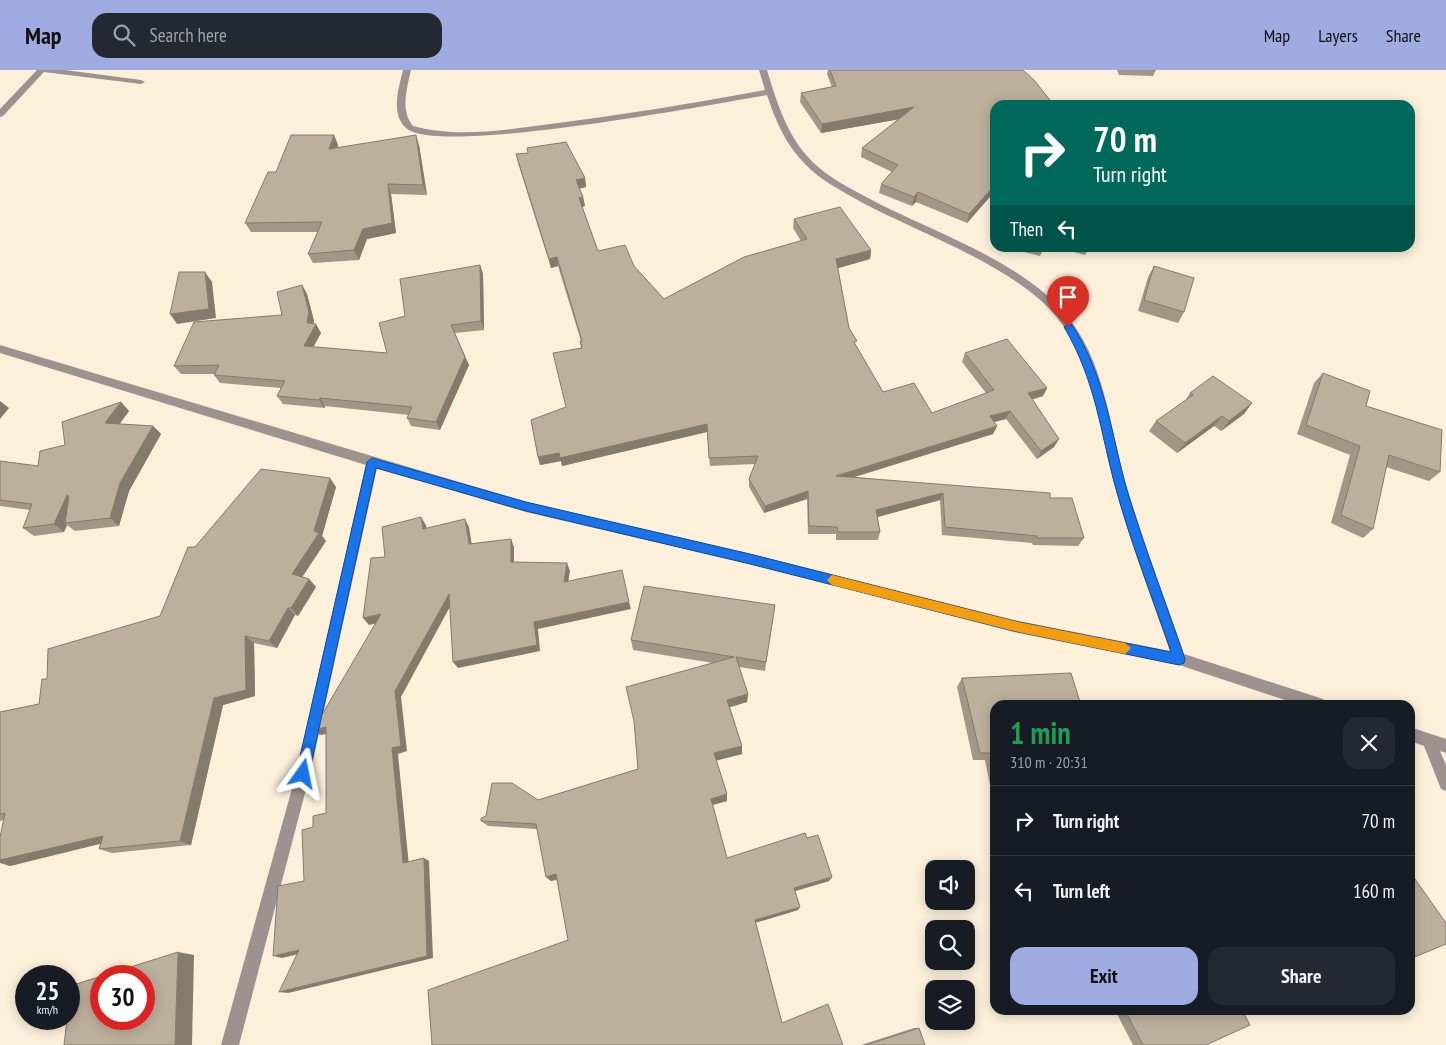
<!DOCTYPE html>
<html lang="en">
<head>
<meta charset="utf-8">
<style>
  body { margin:0; font-family:"PT Sans Narrow",sans-serif; background:#242831; color:#f1f3f6; height:100vh; display:flex; flex-direction:column; font-size:19px; white-space:nowrap }
  * { box-sizing:border-box; margin:0 }
  p { font-size:16px; color:#9ea1a6 }
  .icon { flex:none; width:28px; height:28px; fill:none; stroke:currentColor; stroke-width:2; stroke-linecap:round; stroke-linejoin:round }
  .map { position:relative; flex:1; overflow:hidden }
  .drawer { position:absolute; left:990px; top:630px; width:425px; height:315px; display:flex; flex-direction:column; background:#171b24; border-radius:15px; box-shadow:0 2px 12px #0003 }
  .drawer>* { flex:none }
  .banner { position:absolute; left:990px; top:30px; width:425px; height:152px; border-radius:15px; box-shadow:0 2px 12px #0003; background:#00695c; color:#fff; overflow:hidden }
  .controls { position:absolute; left:925px; top:790px; display:grid; gap:10px }
  .controls a { display:grid; place-items:center; width:50px; height:50px; border-radius:10px; background:#171b24; box-shadow:0 2px 12px #0003; font-size:25px }
  .speed { position:absolute; left:15px; top:895px; display:flex; gap:10px; font-size:25px; font-weight:700; text-align:center }
  .speed>* { display:grid; place-content:center; width:65px; height:65px; border-radius:50%; background:#171b24; box-shadow:0 2px 12px #0003; line-height:1 }
  .speed small { font-size:12px; font-weight:400 }
  .speed .limit { border:8px solid #d22; background:#fff; color:#111 }
  .pin { position:absolute; display:grid; place-items:center; width:42px; height:42px; color:#fff; margin:-51px -21px; border-radius:50% 50% 50% 0; rotate:-45deg; box-shadow:0 0 5px #0007 }
  .pin .icon { rotate:45deg }
  .me { position:absolute; width:55px; margin:-28px; rotate:12deg; stroke-linejoin:round; filter:drop-shadow(0 0 4px #0008) }
  .turn { display:flex; align-items:center; gap:18px; height:105px; padding:0 20px; font-size:22px }
  .turn .icon { width:65px; height:65px; stroke-width:2.5 }
  .turn b { display:block; font-size:35px; line-height:42px }
  .then { display:flex; align-items:center; height:48px; padding:0 20px; background:#0003; gap:10px; font-size:19px }
  .round { display:grid; place-items:center; flex:none; width:52px; height:52px; border-radius:15px; background:#242831 }
  .headline { display:flex; align-items:center; justify-content:space-between; height:85px; padding:0 20px }
  h1 { font-size:30px; font-weight:700; line-height:38px; color:#1e9e55 }
  .button { display:flex; gap:10px; margin-top:auto; padding:10px 20px }
  .button a { flex:1; height:58px; border-radius:15px; background:#9fabe1; color:#111; font-size:20px; font-weight:700; line-height:58px; text-align:center }
  .button a+a { background:#242831; color:#f1f3f6 }
  ul { padding:0; list-style:none }
  li { display:flex; align-items:center; gap:15px; height:70px; padding:0 20px; border-top:1px solid #363941 }
  li div { flex:1 }
  li b { display:block; font-size:19px }
  li em { font-style:normal }
  header { display:flex; align-items:center; gap:30px; box-sizing:border-box; height:70px; padding:0 25px; background:#9fabe1; color:#111 }
  header strong { font-size:24px }
  nav { display:flex; gap:28px; margin-inline-start:auto; font-size:18px }
  .search { width:350px; height:45px; background:#242831; display:flex; align-items:center; gap:12px; box-sizing:border-box; padding:0 18px; border-radius:15px; color:#9ea1a6; font-size:19px }
  .map>svg:first-child { display:block }
</style>
</head>
<body>
<header>
<strong>Map</strong>
<div class="search"><svg class="icon" aria-label="search" viewBox="0 0 24 24"><circle cx="10" cy="10" r="6"/><path d="M15 15l6 6"/></svg>Search here</div>
<nav><a>Map</a><a>Layers</a><a>Share</a></nav>
</header>
<div class="map">
<svg width="1446" height="975" viewBox="0 0 1446 975">
  <rect width="100%" height="100%" fill="#fcf0db"/>
  <g fill="none" stroke-linecap="round" stroke-linejoin="round">
    <g fill="#9d9290" fill-rule="evenodd">
      <path d="M37,0H65L141,10L145,12L141,14L44,2L3,46L0,47V39Z"/>
      <path d="M403,0H411C407,18 400,41 413,56C457,68 505,60 550,54C622,45 694,33 765,20L759,0H767C776,30 786,62 807,86C823,105 848,117 870,129C932,162 1013,187 1062,240C1107,289 1109,361 1128,421C1145,476 1165,530 1184,584L1320,628L1325,630L1327,635H1300L1179,595L1014,562L750,494L526,442L377,398L310,704L239,975H221L296,704L366,395L0,283V275L526,432L750,484L1014,550L1170,581C1151,527 1131,474 1116,420C1099,361 1096,295 1056,246C1014,196 919,163 861,132C842,121 820,110 805,94C786,75 775,50 767,25C714,34 437,87 406,58C390,44 399,17 403,0Z"/>
      <path d="M1410,657L1446,669V683L1440,681L1446,695V721L1441,719L1424,676L1410,671Z"/>
    </g>
  </g>
  <g fill="#a29786">
    <path d="M828,0H1023L995,35V121L967,153L916,132L912,136L879,123L881,114L892,102L861,87L862,78L899,49L821,63L800,32L801,23L832,17L827,4Z"/>
    <path d="M1117,0H1156L1153,6L1119,5Z"/>
    <path d="M334,65L338,75L337,77L419,75L427,125L391,124L396,163L367,169L359,190L313,193L308,184L318,162H251L245,153L276,102Z"/>
    <path d="M516,84L585,108L586,117L579,119L583,127L585,136L582,137L598,181L634,196L664,229L801,171L793,158L794,149L871,180L870,189L838,198L849,258L856,276L883,322L932,343L986,323L962,292L965,283L1047,318L1043,326L1032,329L1059,369L1054,377L1037,389L1006,349L994,352L997,356L993,364L855,407L1050,428L1084,468L1078,476L1033,475L1032,473L942,465L940,430L877,447L880,462L878,470H836V464H808L807,429L764,443L749,417V409L755,394L710,396L707,362L562,396L561,391L540,395L538,387L566,337L581,278L580,271H581L558,196L551,198L518,93Z"/>
    <path d="M1012,178H1044L1040,186L1012,179Z"/>
    <path d="M1058,178H1089L1085,185Z"/>
    <path d="M480,195L483,204L484,260L455,263L469,295L440,360L411,356L407,348L409,345L325,336V338L283,334L277,326L281,318L220,313L214,305L215,304H181L174,296L282,245L302,215L307,224L314,251L313,254L321,263L313,277L387,283L405,246Z"/>
    <path d="M1154,196L1184,242L1178,253L1138,241L1148,207Z"/>
    <path d="M1323,303L1366,336L1440,402L1429,411L1386,397L1373,459L1363,468L1331,453L1350,385L1297,364L1314,313Z"/>
    <path d="M1190,323L1252,333L1244,344L1221,361L1214,356L1177,383L1149,361L1156,351L1185,331Z"/>
    <path d="M121,332L129,341L119,354L153,356L161,364L129,421L119,456L75,461L67,455L64,462L34,466L23,458L30,440L0,436V391L38,396Z"/>
    <path d="M336,417L322,466L326,471L302,507L309,509L316,517L298,546L295,545L277,578L254,573L255,626L223,635L191,775L112,783L99,779L101,773L10,796L4,750L0,751V642L39,634L47,609L160,546L195,477Z"/>
    <path d="M775,535L765,601L739,597L748,624L747,632L730,637L742,676V684L716,690L727,724V731L713,735L727,788L807,768L829,811L795,821L798,840L755,853L782,953L432,975L568,870L557,810L551,811L546,807L537,759L488,756L481,751L538,730L638,699L713,593L633,580L631,570Z"/>
    <path d="M962,608L995,635V740L985,690H973L957,617Z"/>
    <path d="M1115,940H1242L1206,975H1133Z"/>
    <path d="M914,958H919L925,975H861Z"/>
  </g>
  <g fill="#847b6d">
    <path d="M914,37L912,47L821,63L822,54Z"/>
    <path d="M334,65L338,75L333,88L329,79Z"/>
    <path d="M416,65L419,75L427,125L423,115Z"/>
    <path d="M585,108L586,117L577,119L576,110Z"/>
    <path d="M388,114L391,124L396,163L367,169L359,190L354,180L363,159Z"/>
    <path d="M995,115V121L967,153L969,144Z"/>
    <path d="M918,122L916,132L912,136L914,127Z"/>
    <path d="M583,127L585,136L580,137L579,128Z"/>
    <path d="M871,180L870,189L835,199L836,189Z"/>
    <path d="M557,187L558,196L551,198L549,189Z"/>
    <path d="M480,195L483,204L484,260L481,251Z"/>
    <path d="M205,202L212,212L216,248L177,254L170,244Z"/>
    <path d="M302,215L307,224L314,251L312,262L316,254L321,263L309,285L304,276L307,253Z"/>
    <path d="M465,287L469,295L440,360L436,352Z"/>
    <path d="M1047,318L1043,326L1024,332L1028,323Z"/>
    <path d="M320,328L325,336V338L319,330Z"/>
    <path d="M0,331L9,338L0,349Z"/>
    <path d="M121,332L129,341L114,362L105,353Z"/>
    <path d="M1252,333L1244,344L1221,361L1229,351Z"/>
    <path d="M1010,341L1006,349L987,354L990,346Z"/>
    <path d="M1222,346L1214,356L1177,383L1185,373Z"/>
    <path d="M707,354V362L562,396L561,391L540,395L538,387Z"/>
    <path d="M153,356L161,364L129,421L119,456L110,448L120,413Z"/>
    <path d="M997,356L993,364L834,413L836,406Z"/>
    <path d="M1059,369L1054,377L1037,389L1041,381Z"/>
    <path d="M330,408L336,417L322,466L326,471L299,512L292,504L314,461Z"/>
    <path d="M808,421L807,429L764,443L765,436Z"/>
    <path d="M943,423L940,430L874,448L876,440Z"/>
    <path d="M67,425L76,433L65,453L67,455L64,462L54,454Z"/>
    <path d="M421,447L426,455L428,467L423,459Z"/>
    <path d="M465,449L469,457L473,482L469,474Z"/>
    <path d="M511,469L514,477V499L511,492Z"/>
    <path d="M567,493L570,501L567,520L564,512Z"/>
    <path d="M309,509L316,517L298,546L291,538Z"/>
    <path d="M449,524L453,531L401,627L407,681L398,684L409,796L403,793L392,678L395,621Z"/>
    <path d="M629,532L631,539L538,559L540,581L458,598L453,592L534,552Z"/>
    <path d="M288,538L295,545L277,578L269,571Z"/>
    <path d="M381,544L387,551L369,555L363,548Z"/>
    <path d="M245,566L254,573L255,626L223,635L191,775L180,771L214,628Z"/>
    <path d="M748,624L747,632L727,638V630Z"/>
    <path d="M326,657L333,663L320,665L313,660Z"/>
    <path d="M742,676V684L715,691L714,683Z"/>
    <path d="M727,724V731L712,735L711,729Z"/>
    <path d="M103,766L116,770L10,796L0,793V790Z"/>
    <path d="M424,788L429,791L433,888L288,923L279,922Z"/>
    <path d="M556,804L560,808L551,811L546,807Z"/>
    <path d="M832,807L829,811L792,822L794,818Z"/>
    <path d="M800,837L798,840L754,853L755,850Z"/>
    <path d="M299,880L307,882L282,888L273,886Z"/>
    <path d="M178,882L194,885L192,975H175Z"/>
  </g>
  <g fill="#bcb09c" stroke="#847b6d" fill-rule="evenodd">
    <path d="M830,0H1023L1034,10L1054,35H995V115L969,144L918,122L914,127L881,114L898,95L862,78L914,37L822,54L801,23L836,16Z"/>
    <path d="M291,65H334L329,79L416,65L423,115L388,114L392,153L363,159L354,180L308,184L322,152L245,153L268,102H276Z"/>
    <path d="M566,72L585,108L576,110L583,127L579,128L598,181L625,175L634,196L664,229L744,187L807,169L794,149L840,137L871,180L836,189L849,258L857,271L854,272L883,322L914,313L932,343L994,320L965,283L1007,269L1047,318L1028,323L1059,369L1041,381L1010,341L990,346L997,356L836,406L1050,423V428H1072L1084,468H1037V466L945,457L943,423L876,440L880,462H838L837,457L809,456L808,421L765,436L749,409L758,386L709,388L707,354L560,388L559,383L538,387L531,350L566,337L553,283L582,278L580,271H582L557,187L549,189L516,84L528,83L527,78Z"/>
    <path d="M480,195L481,251L451,255L465,287L436,352L407,348L412,337L320,328L319,330L277,326L285,311L214,305L219,295L174,296L194,252L282,245L277,222L302,215L309,242L307,253L316,254L304,276L387,283L379,253L405,246L400,209Z"/>
    <path d="M1154,196L1194,208L1184,242L1144,230Z"/>
    <path d="M179,202H205L209,239L170,244Z"/>
    <path d="M1323,303L1370,321L1366,336L1442,360L1440,402L1389,385L1373,459L1341,445L1360,376L1306,355Z"/>
    <path d="M1213,306L1252,333L1229,351L1222,346L1185,373L1156,351L1193,325L1190,323Z"/>
    <path d="M121,332L105,353L153,356L120,413L110,448L65,453L69,426L67,425L54,454L23,458L32,434L0,430V391L38,396L40,381L65,375L62,352Z"/>
    <path d="M261,399L330,408L314,461L319,463L292,504L309,509L291,538H288L269,571L245,566L246,620L214,628L180,771L99,779L103,766L0,790V767L5,743L0,744V642L39,634L42,609H47L48,579L160,546L188,477H195Z"/>
    <path d="M421,447L423,459L465,449L469,474L511,469V492L567,493L564,512L622,500L629,532L534,552L537,575L453,592L449,524L395,621L401,676L392,678L403,793L424,788L427,886L279,922L299,880L273,886L278,816L304,811L302,760L313,757V746L326,743V657L313,660L381,544L363,548L371,488L385,487L382,457Z"/>
    <path d="M644,516L775,535L766,592L736,587L748,624L727,630L742,676L714,683L727,724L711,729L727,788L805,763L807,768L818,765L832,807L794,818L800,837L755,850L782,953L828,934L843,975H432L428,920L568,870L556,804L546,807L536,754L481,751V748L486,746L492,713H512L538,730L638,699L634,651L626,617L734,587L631,570Z"/>
    <path d="M1071,603L1081,635H995V700L991,683H980L962,608Z"/>
    <path d="M1410,802L1446,853V874L1410,889Z"/>
    <path d="M178,882L175,975H64L67,949H69L70,916ZM101,906H144V949H101Z"/>
    <path d="M1125,940H1242L1250,955L1206,975H1143Z"/>
    <path d="M919,958L925,975H866Z"/>
  </g>
  <path fill="#1a73e8" stroke="#114b97" d="M1068,254L1072,255C1105,305 1111,363 1127,420C1144,477 1166,533 1185,589L1184,593L1179,595L1014,561L750,494L526,441L376,398L309,704L308,709L303,711L298,709L296,704L367,392L372,388L526,432L750,484L1014,551L1171,582C1153,528 1131,474 1116,419C1100,361 1096,311 1064,257Z"/>
  <path fill="#f59e0b" d="M832,505L1014,551L1125,573L1131,578L1125,584L1014,561L832,515L827,510Z"/>
</svg>
<div class="controls">
<a><svg class="icon" aria-label="sound" viewBox="0 0 24 24"><path d="M4 9h4l5-4v14l-5-4H4zM17 9q2 3 0 6"/></svg></a>
<a><svg class="icon" aria-label="search" viewBox="0 0 24 24"><circle cx="10" cy="10" r="6"/><path d="M15 15l6 6"/></svg></a>
<a><svg class="icon" aria-label="layers" viewBox="0 0 24 24"><path d="M12 4l9 5-9 5-9-5zM3 14l9 5 9-5"/></svg></a>
</div>
<div class="speed"><div>25<small>km/h</small></div><div class="limit">30</div></div>
<div class="pin" style="left:1068px;top:257px;background:#d93025"><svg class="icon" aria-label="arrive" viewBox="0 0 24 24"><path d="M6 21V4h12l-3 4 3 4H6"/></svg></div>
<svg class="me" style="left:303px;top:704px" viewBox="-20 -20 40 40"><path d="M0-17L14 15 0 8-14 15z" fill="#1a73e8" stroke="#fff" stroke-width="4"/></svg>
<div class="banner">
<div class="turn"><svg class="icon" aria-label="right" viewBox="0 0 24 24"><path d="M7 20v-9h11M14 6l5 5-5 5"/></svg><div><b>70 m</b>Turn right</div></div>
<div class="then">Then<svg class="icon" aria-label="left" viewBox="0 0 24 24"><path d="M17 20v-9H6M10 6l-5 5 5 5"/></svg></div>
</div>
<section class="drawer">
<div class="headline"><div><h1>1 min</h1><p>310 m · 20:31</p></div><a class="round"><svg class="icon" aria-label="close" viewBox="0 0 24 24"><path d="M6 6l12 12M18 6L6 18"/></svg></a></div>
<ul>
<li><svg class="icon" aria-label="right" viewBox="0 0 24 24"><path d="M7 20v-9h11M14 6l5 5-5 5"/></svg><div><b>Turn right</b></div><em>70 m</em></li>
<li><svg class="icon" aria-label="left" viewBox="0 0 24 24"><path d="M17 20v-9H6M10 6l-5 5 5 5"/></svg><div><b>Turn left</b></div><em>160 m</em></li>
</ul>
<div class="button"><a>Exit</a><a>Share</a></div>
</section>
</div>
</body>
</html>
